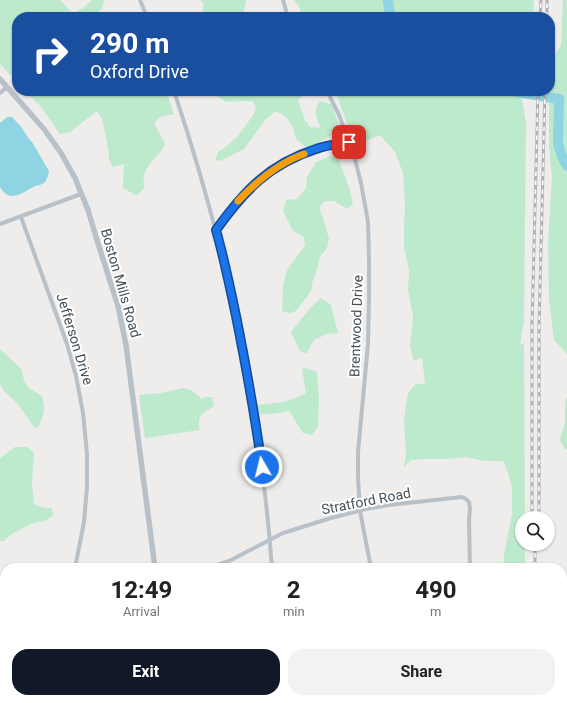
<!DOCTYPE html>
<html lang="en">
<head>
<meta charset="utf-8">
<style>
  body { margin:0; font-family:Roboto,sans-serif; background:#f2f2f2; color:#222; height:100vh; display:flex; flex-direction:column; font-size:15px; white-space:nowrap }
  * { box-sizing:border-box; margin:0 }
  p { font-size:13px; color:#767676 }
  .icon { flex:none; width:22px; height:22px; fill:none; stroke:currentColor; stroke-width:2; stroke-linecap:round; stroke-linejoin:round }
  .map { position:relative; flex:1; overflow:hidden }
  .drawer { position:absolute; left:0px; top:563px; width:567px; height:140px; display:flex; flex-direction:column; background:#fff; border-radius:16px 16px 0 0; box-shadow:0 1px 3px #0004 }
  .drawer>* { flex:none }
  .banner { position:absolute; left:12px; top:12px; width:543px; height:84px; border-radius:16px; box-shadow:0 1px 3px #0004; background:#1a4fa0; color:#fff; overflow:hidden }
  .fabs { position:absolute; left:515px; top:511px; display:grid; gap:8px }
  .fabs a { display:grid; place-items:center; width:40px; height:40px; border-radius:50%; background:#fff; box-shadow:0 1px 3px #0004; font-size:20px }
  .pin { position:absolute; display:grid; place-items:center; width:34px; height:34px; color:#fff; margin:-17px; border-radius:8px; box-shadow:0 2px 6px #0006 }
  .me { position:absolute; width:44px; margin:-22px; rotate:352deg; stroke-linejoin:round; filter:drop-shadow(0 0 3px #0008) }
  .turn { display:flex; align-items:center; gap:14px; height:84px; padding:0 12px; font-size:18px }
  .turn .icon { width:52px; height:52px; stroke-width:2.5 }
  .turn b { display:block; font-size:28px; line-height:34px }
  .eta { display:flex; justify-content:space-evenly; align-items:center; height:68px; text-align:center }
  .eta b { font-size:24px; font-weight:700; line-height:28px }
  .cta { display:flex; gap:8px; margin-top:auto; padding:8px 12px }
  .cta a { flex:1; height:46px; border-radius:16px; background:#111827; color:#fff; font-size:16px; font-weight:700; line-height:46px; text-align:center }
  .cta a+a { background:#f2f2f2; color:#222 }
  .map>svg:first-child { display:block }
</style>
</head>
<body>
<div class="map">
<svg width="567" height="703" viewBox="0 0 567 703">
  <rect width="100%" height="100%" fill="#efecec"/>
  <g fill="#bdeacd">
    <path d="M0,0H60L73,14L84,7L92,0H104L102,8L94,17H17V82L0,64Z"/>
    <path d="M201,0H246L243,17H201L204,4Z"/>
    <path d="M294,0H534L533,17H301L300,8Z"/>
    <path d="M563,0H567V354L554,340L549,301L548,241L552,178L549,147V91H550L551,63L552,60L561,45Z"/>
    <path d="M25,91H163L168,97L174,114L160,117L154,123L165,144C160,156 145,164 144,178C143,181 144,185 144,188L137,196L123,188L124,164L113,167L109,159L108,148L102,119L97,111L70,132L60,134L42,108Z"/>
    <path d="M213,91H314L311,94L301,97L298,101L305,120L310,127L320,128C317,117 312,112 320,101L331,104L338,122L339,131L314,145L306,147L296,139L293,127L286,117L276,111L265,120L244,149L220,161L215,160L218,152L227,146L238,136L254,114L256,106L252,101H240L226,102L218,97Z"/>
    <path d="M342,91H531V94L521,93L526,123L524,320L520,345L524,343L525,518H522V544H525V568H503L504,555L512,514V488L508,473L503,461H484L466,457L446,459H424L411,460L404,467L406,455L404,420L408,393L416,384H425L422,357L414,361L410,346L413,317L410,301L408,289L409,269L404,248V221L405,208L403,173L395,152L380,135L355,145L336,93Z"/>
    <path d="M331,156L338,158C344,173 350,188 353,204L347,209L334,201H325L319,208L324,221L329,239L327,248L320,256L316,273L312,283L311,291L296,311L290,313L282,311C283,297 282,284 287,271C292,261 300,254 305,245L304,237L293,231L283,211L286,200L297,199L306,188L307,177L316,162Z"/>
    <path d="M321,298L331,305L338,333L327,334L314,340L306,354L299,350L291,332L311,307Z"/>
    <path d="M0,349L22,370L24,381L29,388L42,396C46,411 44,415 38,428L34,427L18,404L4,391L0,384Z"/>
    <path d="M305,368L317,372L319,399L318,427L312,435L303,433L289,411C278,413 270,415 260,414L257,405L284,402L295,398L306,393L302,369Z"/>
    <path d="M183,388L191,390L202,399L205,397H212L214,406C202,415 197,413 200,430L145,438L139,395L161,393Z"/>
    <path d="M567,397V449L565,450L560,440L565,422V402Z"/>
    <path d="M15,447H27L34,453L32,485L34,504L44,508H52L53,516L44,521L33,523L10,535L4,541H0V458Z"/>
    <path d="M0,629H5V698H39L42,703H0Z"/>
    <path d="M562,676L567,683V703H552V698H562Z"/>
    <path d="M319,698H361L365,703H319Z"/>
  </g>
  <path fill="#8ed4e3" d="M7,117H12L22,128L29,139L32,142L49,171C48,176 47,179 44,183C41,185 38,185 35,186C22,193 10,204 0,187V123Z"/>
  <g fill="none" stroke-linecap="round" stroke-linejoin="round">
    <g stroke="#8ed4e3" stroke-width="10">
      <path d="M388,0L390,17"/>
      <path d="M511,91L559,99L558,144L563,159L567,166"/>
    </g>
    <g stroke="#b9c1c8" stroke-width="4">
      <path d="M140,0L147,17"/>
      <path d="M283,0L288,17"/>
      <path d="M174,91C226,246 260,405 272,568"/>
      <path d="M327,91L339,115L354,155L361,183L368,222L369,260V299L368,344L358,452V478L360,511L371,568"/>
      <path d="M0,93L7,87"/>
      <path d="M21,217L67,344L76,376L83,413L87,454V487L84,522L75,568"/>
      <path d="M0,224L81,194"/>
      <path d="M216,229C244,192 270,164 316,149C327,145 338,144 349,142"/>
      <path d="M208,568L229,561L283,533L331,518L366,509L389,505L462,497L466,499L469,502L470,508L469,520L470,568"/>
      <path d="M0,591L5,590"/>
      <path d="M423,698L429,703"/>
      <path d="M277,703V698"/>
    </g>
    <g stroke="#b9c1c8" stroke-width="5.5">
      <path d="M0,79L44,129L61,153L75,178L88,210L96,237L118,306L126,345L155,568"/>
      <path d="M172,698V703"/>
    </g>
    <defs>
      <g id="rail">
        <path d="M540,17L541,0"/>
        <path d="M547,17V0"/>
        <path d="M532,518V326L538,91"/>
        <path d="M539,518V327L545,91"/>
        <path d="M535,544V568"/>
        <path d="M532,698V703"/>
        <path d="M539,703V698"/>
      </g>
    </defs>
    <use href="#rail" stroke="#afb2b6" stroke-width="3"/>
    <use href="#rail" stroke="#fff" stroke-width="1.5" stroke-dasharray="4.5" stroke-linecap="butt"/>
  </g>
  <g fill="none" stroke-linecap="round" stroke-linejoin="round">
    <defs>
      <path id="route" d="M262,467C255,416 246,366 236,316C230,287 224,258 216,230C244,191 269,164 316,149C327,145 338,144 349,142"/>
    </defs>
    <use href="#route" stroke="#114b97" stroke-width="10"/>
    <use href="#route" stroke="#1a73e8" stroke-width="7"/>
    <path stroke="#f59e0b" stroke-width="7" d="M238,201C257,181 278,163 304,154"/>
  </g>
  <g text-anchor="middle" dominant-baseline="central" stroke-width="4" stroke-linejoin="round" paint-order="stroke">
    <g font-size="14" fill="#465058" stroke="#fff">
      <text transform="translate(121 283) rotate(74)">Boston Mills Road</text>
      <text transform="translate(356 326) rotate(-88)">Brentwood Drive</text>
      <text transform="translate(75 339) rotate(73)">Jefferson Drive</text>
      <text transform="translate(366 501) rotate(-11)">Stratford Road</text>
    </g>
  </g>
</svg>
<div class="fabs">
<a><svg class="icon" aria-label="search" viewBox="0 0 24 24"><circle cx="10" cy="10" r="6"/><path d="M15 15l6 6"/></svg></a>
</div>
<div class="pin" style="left:349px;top:142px;background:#d93025"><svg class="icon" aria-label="arrive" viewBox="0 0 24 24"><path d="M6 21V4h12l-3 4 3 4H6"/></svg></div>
<svg class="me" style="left:262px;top:467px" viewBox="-20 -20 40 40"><circle r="17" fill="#1a73e8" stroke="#fff" stroke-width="3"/><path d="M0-11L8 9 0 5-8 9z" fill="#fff"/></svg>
<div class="banner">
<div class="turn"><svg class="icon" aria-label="right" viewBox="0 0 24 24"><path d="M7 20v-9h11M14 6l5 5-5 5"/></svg><div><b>290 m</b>Oxford Drive</div></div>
</div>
<section class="drawer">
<div class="eta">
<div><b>12:49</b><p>Arrival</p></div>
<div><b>2</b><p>min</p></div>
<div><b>490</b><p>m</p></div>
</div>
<div class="cta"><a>Exit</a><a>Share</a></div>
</section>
</div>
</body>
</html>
